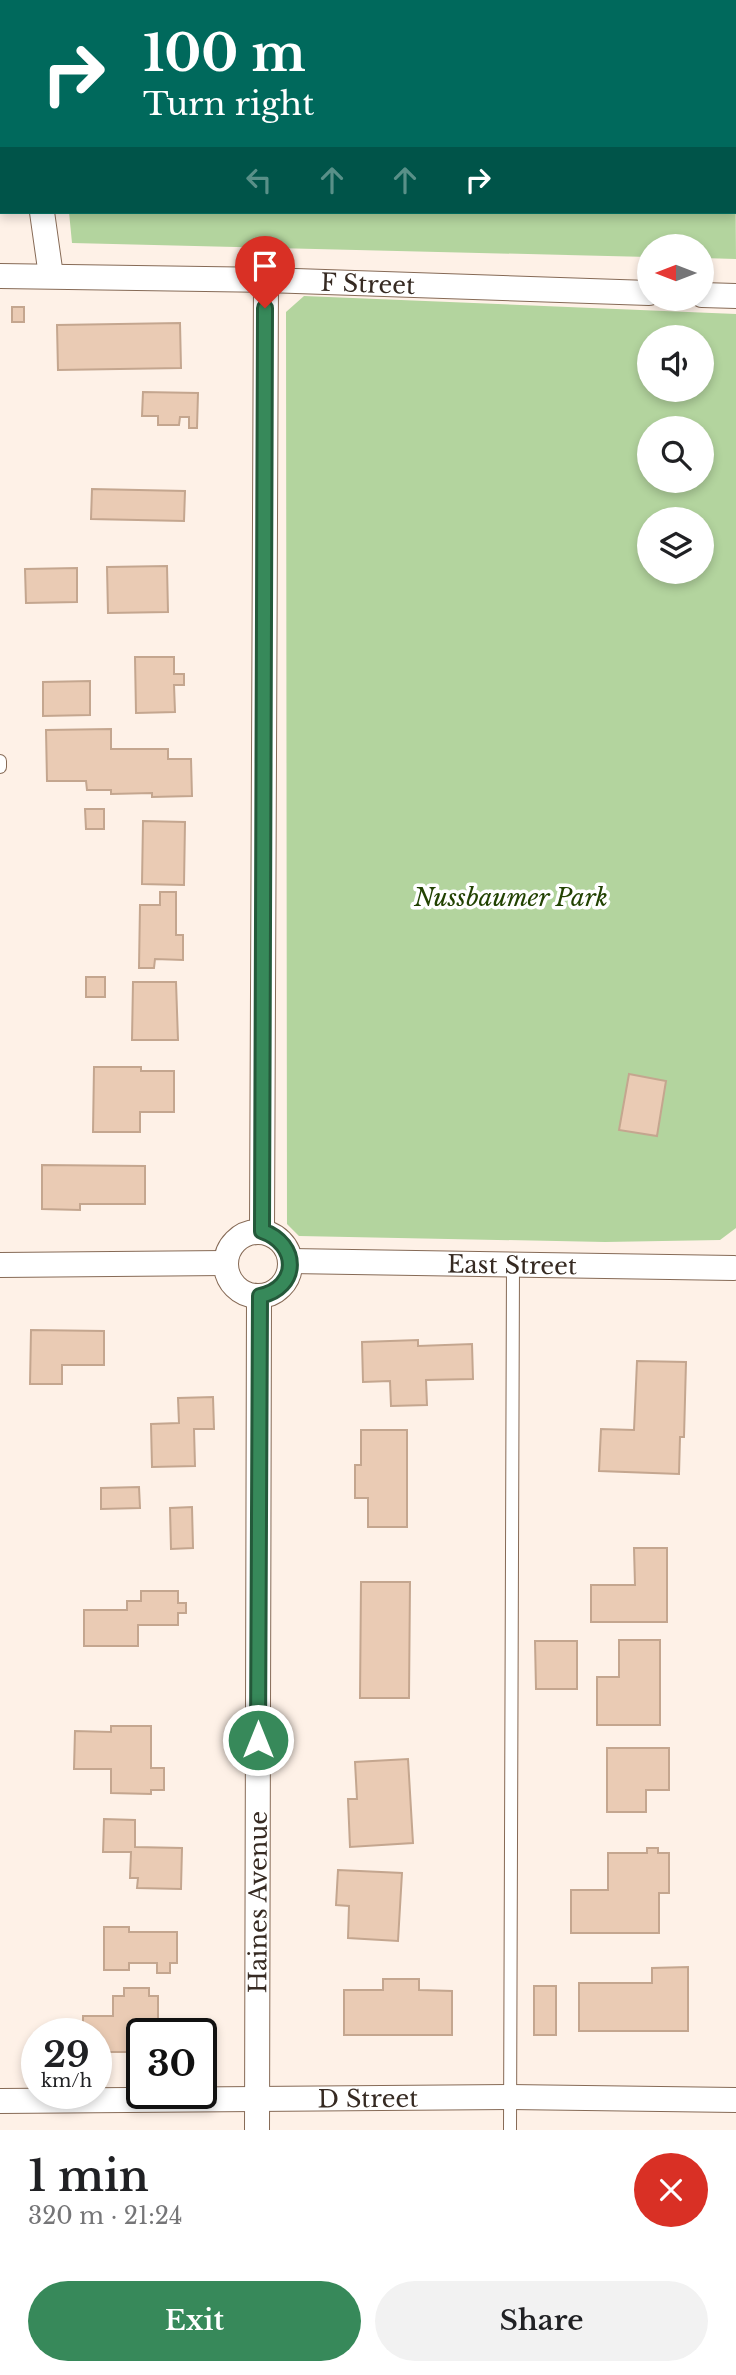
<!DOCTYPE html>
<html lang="en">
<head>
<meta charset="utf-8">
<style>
  body { margin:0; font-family:"Libre Baskerville",serif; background:#f2f2f2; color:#202124; height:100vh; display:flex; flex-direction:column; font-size:26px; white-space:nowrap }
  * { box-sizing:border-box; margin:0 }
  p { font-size:23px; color:#757577 }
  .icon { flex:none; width:38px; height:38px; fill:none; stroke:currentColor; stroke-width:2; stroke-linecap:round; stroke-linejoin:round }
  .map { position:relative; height:2130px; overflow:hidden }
  .side { display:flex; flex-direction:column; background:#fff; flex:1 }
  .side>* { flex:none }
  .top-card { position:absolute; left:0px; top:0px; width:737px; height:214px; box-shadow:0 4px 10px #0003; background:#00695c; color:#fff; overflow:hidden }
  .needle { width:46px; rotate:270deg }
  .tools { position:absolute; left:637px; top:234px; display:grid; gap:14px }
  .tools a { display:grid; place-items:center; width:77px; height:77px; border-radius:50%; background:#fff; box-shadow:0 4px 10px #0003; font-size:35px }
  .speed { position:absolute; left:21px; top:2018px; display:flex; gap:14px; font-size:35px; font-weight:700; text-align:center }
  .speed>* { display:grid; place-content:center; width:91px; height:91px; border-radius:50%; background:#fff; box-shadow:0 4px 10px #0003; line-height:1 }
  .speed small { font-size:18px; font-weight:400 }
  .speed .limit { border:4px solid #111; border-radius:10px; background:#fff; color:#111 }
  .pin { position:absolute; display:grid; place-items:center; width:60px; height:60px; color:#fff; margin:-72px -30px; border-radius:50% 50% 50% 0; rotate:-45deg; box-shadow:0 0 7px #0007 }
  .pin .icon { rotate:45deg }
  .me { position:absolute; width:77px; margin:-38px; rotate:0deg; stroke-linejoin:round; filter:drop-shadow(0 0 5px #0008) }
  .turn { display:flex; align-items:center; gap:24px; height:147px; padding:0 28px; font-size:32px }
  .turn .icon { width:91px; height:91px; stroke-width:2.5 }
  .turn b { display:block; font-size:49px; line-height:60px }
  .lanes { display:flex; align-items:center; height:66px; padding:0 28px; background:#0003; justify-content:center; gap:35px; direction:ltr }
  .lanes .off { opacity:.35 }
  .round { display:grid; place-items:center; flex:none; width:74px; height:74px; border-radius:37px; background:#f2f2f2 }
  .overview { display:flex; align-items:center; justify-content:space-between; height:119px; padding:0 28px }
  h1 { font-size:42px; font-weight:600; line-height:52px }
  .cta { display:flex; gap:14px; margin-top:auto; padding:14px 28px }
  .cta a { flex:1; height:80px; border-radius:42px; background:#37895a; color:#fff; font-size:28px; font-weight:600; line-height:80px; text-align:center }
  .cta a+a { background:#f2f2f2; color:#202124 }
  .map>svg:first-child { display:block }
</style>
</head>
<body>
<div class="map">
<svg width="736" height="2130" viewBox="0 0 736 2130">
  <rect width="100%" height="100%" fill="#fef1e7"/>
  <g fill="#b3d49e" fill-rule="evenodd">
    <path d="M735,140L736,259L702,258V247H649V257L72,243L69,212H735Z"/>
    <path d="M304,296L736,314V1228L720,1240L605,1242L299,1236L287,1224L286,312ZM649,338H702V390H649ZM649,429H702V481H649ZM649,520H702V572H649Z"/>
  </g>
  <g fill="#eacbb4" stroke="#c4a68f" stroke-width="2">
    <rect x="12" y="307" width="12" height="15"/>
    <path d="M180,323L181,368L58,370L57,325Z"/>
    <path d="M143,392L198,393L197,428H189V417H180L179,425H158V416H142Z"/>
    <path d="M92,489L185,491L184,521L91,519Z"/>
    <path d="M167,566L168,612L108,613L107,567Z"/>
    <path d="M77,568V602L26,603L25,569Z"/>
    <path d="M135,657H174V674H184V685H174L175,712L136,713Z"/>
    <path d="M90,681V715L43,716V682Z"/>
    <path d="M111,729V749H168V759H191L192,796L152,797V793L111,794V790H87L86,781H47L46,730Z"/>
    <path d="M85,809H104V829H86Z"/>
    <path d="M143,821L185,822L184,885L142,884Z"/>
    <path d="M160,892H176V935H183V960L155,959L154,968H139L140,905H160Z"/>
    <rect x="86" y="977" width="19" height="20"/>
    <path d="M133,982H176L178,1040H132Z"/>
    <path d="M94,1067H141V1071H174V1112H140V1132H93Z"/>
    <path d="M629,1074L666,1081L657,1136L619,1130Z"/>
    <path d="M42,1165L145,1166V1204H80V1210L42,1209Z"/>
    <path d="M31,1330L104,1331V1365H62V1384H30Z"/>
    <path d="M418,1340V1346L472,1344L473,1379L426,1380L427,1405L391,1406L390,1381L363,1382L362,1342Z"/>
    <path d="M637,1361L686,1362L684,1437H680L679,1474L599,1471L601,1429L634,1430Z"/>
    <path d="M213,1397L214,1429H194L195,1466L152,1467L151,1424L179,1423L178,1398Z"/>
    <path d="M361,1430H407V1527H368V1498H355V1465H361Z"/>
    <path d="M139,1487L140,1508L101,1509V1488Z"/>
    <path d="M192,1507L193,1548L171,1549L170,1508Z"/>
    <path d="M634,1548H667V1622H591V1585H635Z"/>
    <path d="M361,1582H410L409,1698H360Z"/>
    <path d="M141,1591H178V1603H186V1613H178V1625H138V1646H84V1610H127V1601H141Z"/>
    <path d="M619,1640H660V1725H597V1677H619Z"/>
    <path d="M535,1641H577V1689H536Z"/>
    <path d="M111,1726H151V1768H164V1790H151V1794L111,1793V1769H74L75,1731L111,1732Z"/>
    <path d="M607,1748H669V1790H646V1812H607Z"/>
    <path d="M408,1759L413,1843L350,1847L348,1799H357L355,1762Z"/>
    <path d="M104,1819L135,1820V1847L182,1848L181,1889L137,1888L138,1878H130L131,1852H103Z"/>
    <path d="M647,1848H658V1853H669V1893H659V1933H571V1890H608V1853H647Z"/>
    <path d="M338,1870L402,1873L398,1941L348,1938L349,1906L336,1905Z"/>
    <path d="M104,1927H129V1932H177V1963H170V1973H157V1963H129V1970H104Z"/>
    <path d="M688,1967V2031H579V1983H652V1968Z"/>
    <path d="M383,1979H419V1990L452,1991V2035H344V1990H383Z"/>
    <rect x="534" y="1986" width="22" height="49"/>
    <path d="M124,1988H149V1996H158V2033L142,2034V2052H96V2034H83V2016H113V1996H124Z"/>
  </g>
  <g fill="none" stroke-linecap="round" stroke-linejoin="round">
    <defs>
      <g id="lane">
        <path d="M0,761V767"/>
        <path d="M510,2130L513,1264"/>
      </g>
      <g id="street">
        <path d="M499,0L501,2"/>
        <path d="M200,2L204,0"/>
        <path d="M632,2L634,0"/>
        <path d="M0,55H2"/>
        <path d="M42,212L51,276"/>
        <path id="s1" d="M0,276L266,280L649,293"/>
        <path d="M702,295L736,296"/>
        <path d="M262,1231L266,280"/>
        <circle cx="258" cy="1264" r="32"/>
        <path id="s2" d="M290,1261L734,1268"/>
        <path d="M0,1265L225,1263"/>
        <path id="s3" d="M0,2101L510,2097L736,2100"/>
        <path id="s4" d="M257,2130L259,1296"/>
      </g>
    </defs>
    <use href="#lane" stroke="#866a56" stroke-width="14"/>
    <use href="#street" stroke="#866a56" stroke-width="26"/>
    <path stroke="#a0938a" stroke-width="4.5" stroke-dasharray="5 3.5" stroke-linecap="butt" d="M735,113H736"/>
    <use href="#lane" stroke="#fff" stroke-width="12"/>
    <use href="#street" stroke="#fff" stroke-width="24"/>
  </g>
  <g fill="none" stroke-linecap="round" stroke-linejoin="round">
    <defs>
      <path id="route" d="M258,1740L260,1296C299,1288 300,1244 262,1231L265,308"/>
    </defs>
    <use href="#route" stroke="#24593a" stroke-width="18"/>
    <use href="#route" stroke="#37895a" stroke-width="12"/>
  </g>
  <g text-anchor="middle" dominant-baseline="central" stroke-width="7" stroke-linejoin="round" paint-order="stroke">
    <g font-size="24" fill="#362a22" stroke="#fff">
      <text stroke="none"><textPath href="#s1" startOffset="368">F Street</textPath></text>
      <text stroke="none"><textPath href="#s2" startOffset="222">East Street</textPath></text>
      <text stroke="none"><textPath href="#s4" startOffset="228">Haines Avenue</textPath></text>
      <text stroke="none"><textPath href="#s3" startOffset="368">D Street</textPath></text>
    </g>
    <g font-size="24" font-style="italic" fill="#224202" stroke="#fff">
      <text x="511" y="897">Nussbaumer Park</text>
    </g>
  </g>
</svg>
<div class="tools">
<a><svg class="needle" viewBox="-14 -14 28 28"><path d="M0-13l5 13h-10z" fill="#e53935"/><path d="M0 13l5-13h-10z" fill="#757577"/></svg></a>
<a><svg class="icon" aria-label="sound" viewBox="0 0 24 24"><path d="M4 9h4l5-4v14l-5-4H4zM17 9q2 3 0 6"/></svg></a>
<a><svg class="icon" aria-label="search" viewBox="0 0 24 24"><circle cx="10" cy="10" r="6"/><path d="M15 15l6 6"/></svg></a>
<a><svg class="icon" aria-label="layers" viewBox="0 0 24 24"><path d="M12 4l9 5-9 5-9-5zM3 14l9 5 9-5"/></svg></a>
</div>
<div class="speed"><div>29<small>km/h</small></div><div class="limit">30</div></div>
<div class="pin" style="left:265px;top:308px;background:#d93025"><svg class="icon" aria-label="arrive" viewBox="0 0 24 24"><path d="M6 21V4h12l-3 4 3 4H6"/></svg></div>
<svg class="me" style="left:258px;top:1740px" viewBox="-20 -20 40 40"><circle r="17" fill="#37895a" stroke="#fff" stroke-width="3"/><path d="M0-11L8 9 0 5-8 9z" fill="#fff"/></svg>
<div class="top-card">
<div class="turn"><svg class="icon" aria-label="right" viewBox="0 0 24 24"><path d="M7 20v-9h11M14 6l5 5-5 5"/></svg><div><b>100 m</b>Turn right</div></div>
<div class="lanes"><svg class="icon off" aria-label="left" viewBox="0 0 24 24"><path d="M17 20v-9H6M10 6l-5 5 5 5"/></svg><svg class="icon off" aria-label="ahead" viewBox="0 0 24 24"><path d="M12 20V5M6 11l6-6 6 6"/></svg><svg class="icon off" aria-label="ahead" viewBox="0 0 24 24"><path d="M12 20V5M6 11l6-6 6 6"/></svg><svg class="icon" aria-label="right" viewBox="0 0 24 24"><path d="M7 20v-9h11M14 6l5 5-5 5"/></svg></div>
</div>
</div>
<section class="side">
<div class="overview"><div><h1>1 min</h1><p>320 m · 21:24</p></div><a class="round" style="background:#d93025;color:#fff"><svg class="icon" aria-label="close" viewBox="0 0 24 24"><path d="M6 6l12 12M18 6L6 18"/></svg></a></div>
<div class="cta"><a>Exit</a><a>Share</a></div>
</section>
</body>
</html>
